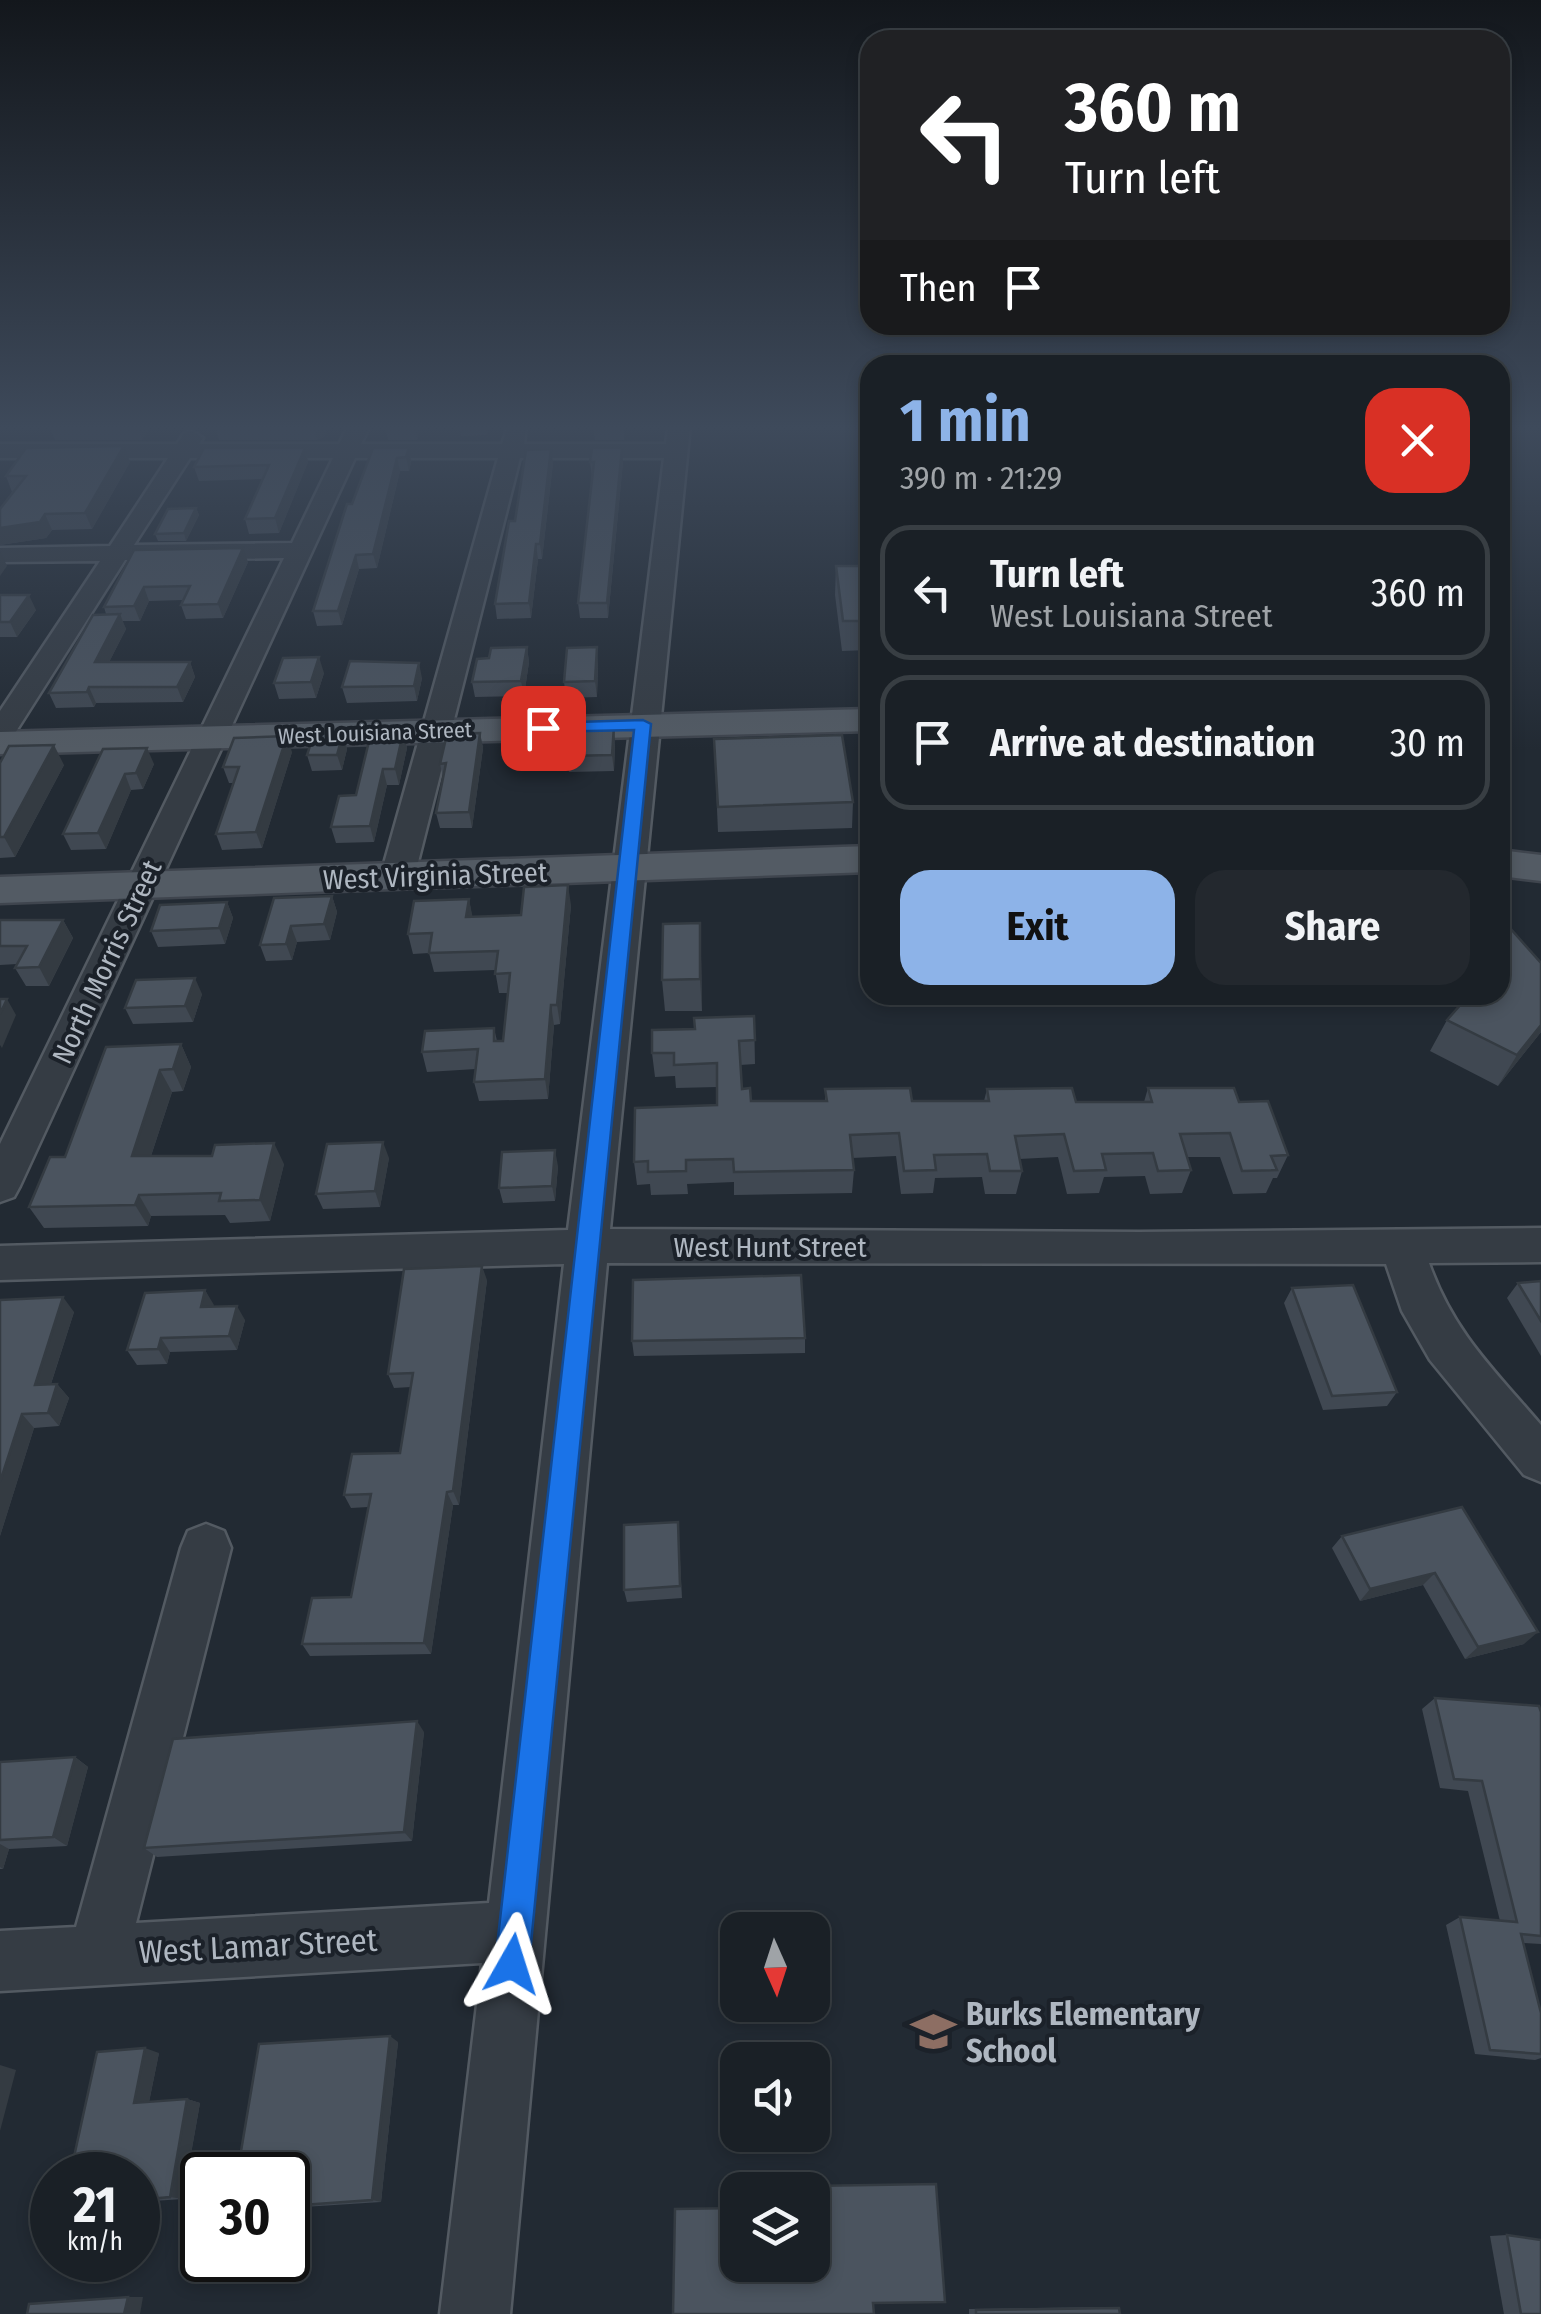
<!DOCTYPE html>
<html lang="en">
<head>
<meta charset="utf-8">
<style>
  body { margin:0; font-family:"Fira Sans Condensed",sans-serif; background:#23282e; color:#f1f3f6; height:100vh; display:flex; flex-direction:column; font-size:38px; white-space:nowrap }
  * { box-sizing:border-box; margin:0 }
  p { font-size:32px; color:#9fa3a7 }
  .icon { flex:none; width:55px; height:55px; fill:none; stroke:currentColor; stroke-width:2; stroke-linecap:round; stroke-linejoin:round }
  .map { position:relative; flex:1; overflow:hidden }
  .panel { position:absolute; left:860px; top:355px; width:650px; height:650px; display:flex; flex-direction:column; background:#1a2026; border-radius:30px; box-shadow:0 5px 15px #0003,0 0 0 2px #383e43 }
  .panel>* { flex:none }
  .banner { position:absolute; left:860px; top:30px; width:650px; height:305px; border-radius:30px; box-shadow:0 5px 15px #0003,0 0 0 2px #383e43; background:#202124; color:#fff; overflow:hidden }
  .needle { width:65px; rotate:177deg }
  .fabs { position:absolute; left:720px; top:1912px; display:grid; gap:20px }
  .fabs a { display:grid; place-items:center; width:110px; height:110px; border-radius:20px; background:#1a2026; box-shadow:0 5px 15px #0003,0 0 0 2px #383e43; font-size:50px }
  .speed { position:absolute; left:30px; top:2152px; display:flex; gap:20px; font-size:50px; font-weight:700; text-align:center }
  .speed>* { display:grid; place-content:center; width:130px; height:130px; border-radius:50%; background:#1a2026; box-shadow:0 5px 15px #0003,0 0 0 2px #383e43; line-height:1 }
  .speed small { font-size:25px; font-weight:400 }
  .speed .limit { border:5px solid #111; border-radius:15px; background:#fff; color:#111 }
  .pin { position:absolute; display:grid; place-items:center; width:85px; height:85px; color:#fff; margin:-42px; border-radius:20px; box-shadow:0 5px 15px #0006 }
  .me { position:absolute; width:110px; margin:-55px; rotate:6deg; stroke-linejoin:round; filter:drop-shadow(0 0 8px #0008) }
  .turn { display:flex; align-items:center; gap:35px; height:210px; padding:0 40px; font-size:45px }
  .turn .icon { width:130px; height:130px; stroke-width:2.5 }
  .turn b { display:block; font-size:70px; line-height:85px }
  .then { display:flex; align-items:center; height:95px; padding:0 40px; background:#0003; gap:20px; font-size:38px }
  .round { display:grid; place-items:center; flex:none; width:105px; height:105px; border-radius:30px; background:#23282e }
  .summary { display:flex; align-items:center; justify-content:space-between; height:170px; padding:0 40px }
  h1 { font-size:60px; font-weight:700; line-height:75px; color:#8db3e8 }
  .action { display:flex; gap:20px; margin-top:auto; padding:20px 40px }
  .action a { flex:1; height:115px; border-radius:30px; background:#8db3e8; color:#111; font-size:40px; font-weight:700; line-height:115px; text-align:center }
  .action a+a { background:#23282e; color:#f1f3f6 }
  ul { padding:0; list-style:none }
  li { display:flex; align-items:center; gap:30px; height:135px; margin:0 20px 15px; padding:0 20px; border:5px solid #383e43; border-radius:30px }
  li div { flex:1 }
  li b { display:block; font-size:38px }
  li em { font-style:normal }
  .map>svg:first-child { display:block }
</style>
</head>
<body>
<div class="map">
<svg width="1541" height="2314" viewBox="0 0 1541 2314">
  <rect width="100%" height="100%" fill="#222a33"/>
  <g fill="none" stroke-linecap="round" stroke-linejoin="round">
    <defs>
      <path id="minor" d="M348,426H370L361,444H502L508,426H526L524,444H666L668,426H690L610,1229L1139,1232L1541,1228V1262L1429,1263C1453,1332 1495,1371 1541,1425V1482L1524,1475L1430,1360L1402,1311L1386,1264L607,1263L510,2314H440L482,1963L0,1991V1931L76,1927L181,1548L188,1531L206,1524L224,1531L231,1548L136,1923L489,1903L564,1264L0,1280V1246L568,1230L664,458H520L414,878L409,885L397,888L385,885L380,878L498,458H355L20,1186L14,1197L0,1202V1144L284,558L125,560L15,733L10,739L0,742V711L100,561L0,562V548L110,546L168,458H0V444H177L184,433L192,431L203,438L199,444H339ZM190,458H333L292,543L134,545Z"/>
      <g id="major">
        <path d="M870,709V731L0,754V732Z"/>
        <path d="M870,846V872L0,903V877Z"/>
        <path d="M1500,850L1541,855V881L1500,876Z"/>
      </g>
    </defs>
    <use href="#minor" stroke="#535a62" stroke-width="5"/>
    <use href="#major" stroke="#3f454e" stroke-width="5"/>
    <use href="#minor" fill="#353c44" fill-rule="evenodd"/>
    <use href="#major" fill="#535b64" fill-rule="evenodd"/>
  </g>
  <g fill="#404852">
    <path d="M151,426L142,440H55L50,427Z"/>
    <path d="M330,426L324,437L317,440H219L216,428Z"/>
    <path d="M385,426H421L417,440H388Z"/>
    <path d="M459,426H489L487,435L461,436Z"/>
    <path d="M552,426H577V430L552,427Z"/>
    <path d="M593,426H625L624,440H595Z"/>
    <path d="M305,448L308,462L279,533L249,534L245,519L262,479L199,481L194,467Z"/>
    <path d="M373,448H409L411,462L409,471H400L377,568L359,569L342,625L317,626L313,611Z"/>
    <path d="M130,462L92,529L52,530L46,538L0,545V509L12,492L6,476Z"/>
    <path d="M590,462H623L608,618H580L578,603L592,476Z"/>
    <path d="M553,463L542,559H538L531,618L497,619L495,604L515,521Z"/>
    <path d="M196,508L199,515L186,541H158L155,534Z"/>
    <path d="M134,550L248,562L223,618L186,619L181,605L183,600L149,601L140,621H122L126,629L109,662H190L195,677L183,702L96,703L94,707L56,708L49,693L106,614L104,607Z"/>
    <path d="M836,566H870V650L842,651L835,595Z"/>
    <path d="M0,595L36,610L17,637H0Z"/>
    <path d="M527,647L529,662L524,696L475,697L472,682L489,658Z"/>
    <path d="M598,663L597,697L566,698L564,682Z"/>
    <path d="M324,673L316,698L279,699L274,683Z"/>
    <path d="M422,678L417,701L347,703L342,687Z"/>
    <path d="M343,733L347,749L342,770L312,771L307,755Z"/>
    <path d="M403,733L407,748L399,785H387L374,842L336,843L331,827Z"/>
    <path d="M480,733L483,748L472,828H440L436,813L443,777L440,764Z"/>
    <path d="M714,739L853,802L852,828L718,832Z"/>
    <path d="M615,742L614,771L569,772L568,766L525,767L522,751Z"/>
    <path d="M103,749L154,764L143,789L131,790L106,849L71,850L63,834Z"/>
    <path d="M292,752L262,848L222,850L216,834L233,783H229L223,767Z"/>
    <path d="M0,763L64,765L15,857L0,858Z"/>
    <path d="M332,896L337,912L330,940L297,942L292,960L266,961L260,945Z"/>
    <path d="M469,899L472,917L521,915L571,905L560,1024L554,1025L548,1099L479,1101L474,1082L476,1069L427,1072L422,1052L494,1028L497,1041H503L508,993H499L495,970L434,972L429,953L413,954L408,934Z"/>
    <path d="M227,902L233,918L225,944L158,947L151,931Z"/>
    <path d="M0,920H63L73,938L49,986H26L15,968L17,964L0,965Z"/>
    <path d="M701,955L702,1011H665L662,980Z"/>
    <path d="M202,994L193,1022L133,1024L125,1008Z"/>
    <path d="M949,995H995L994,997L949,999Z"/>
    <path d="M1046,995H1099V996L1047,999Z"/>
    <path d="M1453,995H1500L1541,1032L1498,1086L1430,1051L1447,1020L1460,1004Z"/>
    <path d="M754,1016L755,1064L740,1065L742,1089L751,1101H825V1089L912,1101H984L987,1089L1076,1102H1144L1148,1088L1239,1102L1288,1155L1277,1178H1273L1266,1193L1233,1194L1220,1157H1187L1191,1170L1182,1193L1150,1194L1145,1176L1104,1177L1099,1193L1067,1194L1058,1157L1019,1159L1022,1171L1016,1194H985L982,1177L935,1178L933,1193L901,1194L896,1156L852,1158L854,1170L852,1193L734,1195V1182L687,1184L688,1194L651,1195L650,1184L637,1185L634,1162L717,1105V1087L676,1088L675,1076L655,1077L652,1053L695,1029Z"/>
    <path d="M181,1044L191,1067L183,1091L172,1092L151,1156L284,1164L270,1221L230,1223L225,1215L151,1216L148,1226L44,1228L29,1207L65,1157Z"/>
    <path d="M389,1158L380,1207L323,1209L316,1194Z"/>
    <path d="M558,1166L555,1201L503,1203L499,1188Z"/>
    <path d="M487,1280L459,1505H453L431,1654L310,1656L302,1644L351,1597L368,1507L351,1508L344,1495L400,1453L411,1387L394,1388L388,1374Z"/>
    <path d="M1541,1281V1356L1507,1298L1518,1283Z"/>
    <path d="M1292,1288L1397,1392L1387,1406L1323,1410L1284,1303Z"/>
    <path d="M205,1290L213,1306L245,1320L237,1350L170,1352L167,1364L137,1365L127,1350Z"/>
    <path d="M0,1300L74,1312L51,1384H57L69,1398L59,1426L34,1428L0,1536Z"/>
    <path d="M805,1338V1353L634,1356L632,1341Z"/>
    <path d="M1462,1507L1524,1644L1465,1659L1423,1585L1360,1601L1332,1548L1342,1536Z"/>
    <path d="M678,1522L682,1598L627,1602L624,1590Z"/>
    <path d="M1435,1698L1541,1712V1944L1523,1943L1541,2013V2058L1535,2060L1475,2054L1446,1925L1460,1917L1500,1921L1468,1791L1440,1788L1422,1709Z"/>
    <path d="M424,1732L412,1841L157,1857L144,1848Z"/>
    <path d="M75,1757L88,1767L67,1846L9,1849L3,1869H0V1762Z"/>
    <path d="M398,2042L381,2202L288,2208V2175Z"/>
    <path d="M159,2053L149,2102L187,2099L200,2103L183,2199L138,2202V2175H70Z"/>
    <path d="M1507,2235L1541,2314H1504L1490,2236Z"/>
    <path d="M1107,2307L1119,2308L1120,2314H969V2309Z"/>
  </g>
  <g fill="#343b42">
    <path d="M139,426H151L142,440L138,427Z"/>
    <path d="M319,426H330L324,437L317,440L314,428Z"/>
    <path d="M415,426H421L417,440Z"/>
    <path d="M124,446L130,462L92,529L85,513Z"/>
    <path d="M305,448L308,462L279,533L275,518Z"/>
    <path d="M409,448L411,462L409,471L406,457Z"/>
    <path d="M622,448L623,462L608,618L607,603Z"/>
    <path d="M551,449L553,463L542,559L540,544Z"/>
    <path d="M397,458L400,471L377,568L373,554Z"/>
    <path d="M196,508L199,515L186,541L184,533Z"/>
    <path d="M45,514L52,530L46,538L0,545V528Z"/>
    <path d="M536,544L538,559L531,618L529,603Z"/>
    <path d="M243,548L248,562L223,618L218,604Z"/>
    <path d="M0,551L7,566L0,576Z"/>
    <path d="M356,555L359,569L342,625L338,611Z"/>
    <path d="M144,587L149,601L140,621L134,606Z"/>
    <path d="M29,595L36,610L17,637L10,622Z"/>
    <path d="M120,614L126,629L101,678L95,662Z"/>
    <path d="M527,647L529,662L524,696L521,681Z"/>
    <path d="M597,647L598,663L597,697L595,681Z"/>
    <path d="M319,657L324,673L316,698L311,682Z"/>
    <path d="M190,662L195,677L183,702L177,687Z"/>
    <path d="M419,663L422,678L417,701L414,686Z"/>
    <path d="M89,687L96,703L94,707L87,692Z"/>
    <path d="M614,726L615,742L614,771L612,755Z"/>
    <path d="M343,733L347,749L342,770L337,755Z"/>
    <path d="M403,733L407,748L399,785L395,769Z"/>
    <path d="M480,733L483,748L472,828L469,812Z"/>
    <path d="M287,736L292,752L262,848L256,832Z"/>
    <path d="M54,745L64,765L15,857L4,837Z"/>
    <path d="M147,748L154,764L143,789L136,773Z"/>
    <path d="M383,769L387,785L374,842L370,826Z"/>
    <path d="M125,774L131,790L106,849L98,833Z"/>
    <path d="M568,885L571,905L560,1024L557,1005Z"/>
    <path d="M332,896L337,912L330,940L324,924Z"/>
    <path d="M469,899L473,919L466,917Z"/>
    <path d="M227,902L233,918L225,944L219,928Z"/>
    <path d="M63,920L73,938L49,986L39,967Z"/>
    <path d="M700,923L701,955L702,1011L700,979Z"/>
    <path d="M291,926L297,942L292,960L286,944Z"/>
    <path d="M195,978L202,994L193,1022L185,1006Z"/>
    <path d="M7,999L16,1015L2,1048L0,1045V1014Z"/>
    <path d="M551,1005L554,1025L548,1099L545,1079Z"/>
    <path d="M1541,1025V1032L1498,1086L1517,1055Z"/>
    <path d="M181,1044L191,1067L183,1091L173,1069Z"/>
    <path d="M160,1070L172,1092L144,1177L132,1156Z"/>
    <path d="M383,1142L389,1158L380,1207L375,1191Z"/>
    <path d="M274,1143L284,1164L270,1221L260,1200Z"/>
    <path d="M555,1150L558,1166L555,1201L552,1186Z"/>
    <path d="M139,1195L151,1216L148,1226L135,1205Z"/>
    <path d="M482,1266L487,1280L459,1505L453,1491Z"/>
    <path d="M205,1290L214,1305L209,1321L201,1307Z"/>
    <path d="M63,1297L74,1312L46,1399L35,1385Z"/>
    <path d="M237,1306L245,1320L237,1350L229,1336Z"/>
    <path d="M161,1338L170,1352L167,1364L158,1349Z"/>
    <path d="M57,1384L69,1398L59,1426L48,1413Z"/>
    <path d="M22,1414L34,1428L0,1536V1482Z"/>
    <path d="M447,1492L453,1505L431,1654L424,1643Z"/>
    <path d="M1435,1573L1423,1585L1360,1601L1370,1589Z"/>
    <path d="M1538,1632L1524,1644L1465,1659L1478,1647Z"/>
    <path d="M417,1721L424,1732L412,1841L404,1832Z"/>
    <path d="M75,1757L88,1767L67,1846L53,1837Z"/>
    <path d="M0,1844L9,1849L3,1869L0,1867Z"/>
    <path d="M390,2036L398,2042L381,2202L372,2200Z"/>
    <path d="M145,2048L159,2053L148,2107L134,2103Z"/>
    <path d="M0,2065L16,2070L0,2131Z"/>
    <path d="M187,2099L200,2103L183,2199L170,2197Z"/>
    <path d="M128,2297H143L140,2314H124Z"/>
  </g>
  <g fill="#4b545f" stroke="#343b42" stroke-width="2.5">
    <path d="M51,426H139L138,427H50Z"/>
    <path d="M217,426H319L314,428H216Z"/>
    <path d="M124,446L85,513L45,514L40,522L0,528V509L26,476H6L26,448Z"/>
    <path d="M204,448H305L275,518L245,519L269,465L194,467Z"/>
    <path d="M373,448H409L406,457L397,458L373,554L356,555L338,611H313L347,504H352Z"/>
    <path d="M592,448H622L607,603H578L594,462H590Z"/>
    <path d="M551,449L540,544H536L529,603L495,604L509,521H515L526,450Z"/>
    <path d="M196,508L184,533L155,534L168,509Z"/>
    <path d="M243,548L218,604L181,605L190,586L144,587L134,606L104,607L134,550Z"/>
    <path d="M836,566H870V621H843Z"/>
    <path d="M0,595H29L10,622H0Z"/>
    <path d="M120,614L95,662H190L177,687H89L87,692L49,693L93,615Z"/>
    <path d="M527,647L521,681L472,682L477,659L489,658L491,648Z"/>
    <path d="M597,647L595,681L564,682L567,648Z"/>
    <path d="M319,657L311,682L274,683L283,658Z"/>
    <path d="M350,661L419,663L414,686L342,687Z"/>
    <path d="M614,726L612,755L567,756L568,750L522,751L525,730Z"/>
    <path d="M343,733L337,755H307L314,734Z"/>
    <path d="M371,733H403L395,769H383L370,826L331,827L339,796L356,795Z"/>
    <path d="M480,733L469,812L436,813L446,763L440,764L447,734Z"/>
    <path d="M842,735L853,802L718,807L714,739Z"/>
    <path d="M287,736L256,832L216,834L239,767H223L234,738Z"/>
    <path d="M54,745L4,837H0V763L9,746Z"/>
    <path d="M147,748L136,773L125,774L98,833L63,834L103,749Z"/>
    <path d="M568,885L557,1005H551L545,1079L474,1082L478,1049L422,1052L425,1031L494,1028V1041H503L510,973L495,974L498,951L429,953L432,933L408,934L414,901L469,899L466,917L521,915L524,887Z"/>
    <path d="M332,896L324,924L291,926L286,944L260,945L274,898Z"/>
    <path d="M227,902L219,928L151,931L160,905Z"/>
    <path d="M1500,919H1502L1541,963V1025L1517,1055L1447,1020L1469,995H1500Z"/>
    <path d="M0,920H63L39,967L15,968L27,946H0Z"/>
    <path d="M700,923V979L662,980L663,924Z"/>
    <path d="M195,978L185,1006L125,1008L136,980Z"/>
    <path d="M0,999H7L0,1014Z"/>
    <path d="M754,1016L755,1040L739,1041L742,1089L750,1088L751,1101H827L825,1089L910,1088L912,1101H989L987,1089L1072,1088L1076,1102H1152L1148,1088H1234L1239,1102L1268,1101L1288,1155L1271,1156L1277,1170L1242,1171L1230,1133L1180,1134L1191,1170L1158,1171L1153,1153L1102,1154L1106,1170L1074,1171L1064,1134L1015,1136L1022,1171H990L987,1154L934,1155L936,1170L904,1171L899,1133L850,1135L854,1170L734,1172L733,1159L686,1160V1171L648,1172V1161L634,1162L635,1108L717,1105V1063L674,1065V1053H652V1030L695,1029L694,1018Z"/>
    <path d="M181,1044L173,1069L160,1070L132,1156H212L215,1145L274,1143L260,1200L219,1201L221,1193L139,1195L135,1205L29,1207L50,1157H65L106,1047Z"/>
    <path d="M383,1142L375,1191L316,1194L327,1144Z"/>
    <path d="M555,1150L552,1186L499,1188L502,1152Z"/>
    <path d="M482,1266L453,1491L447,1492L424,1643L302,1644L312,1598L351,1597L371,1494L344,1495L352,1454L400,1453L413,1373L388,1374L404,1269Z"/>
    <path d="M801,1275L805,1338L632,1341L633,1280Z"/>
    <path d="M1541,1281V1321L1518,1283Z"/>
    <path d="M1353,1285L1397,1392L1332,1396L1292,1288Z"/>
    <path d="M205,1290L201,1307L237,1306L229,1336L161,1338L158,1349L127,1350L145,1293Z"/>
    <path d="M63,1297L35,1385L57,1384L48,1413L22,1414L0,1482V1300Z"/>
    <path d="M1462,1507L1538,1632L1478,1647L1435,1573L1370,1589L1342,1536Z"/>
    <path d="M678,1522L680,1586L624,1590V1525Z"/>
    <path d="M1435,1698L1539,1706L1541,1712V1936L1521,1934L1541,2013V2054L1490,2050L1460,1917L1517,1922L1482,1781L1454,1779Z"/>
    <path d="M417,1721L404,1832L144,1848L173,1739Z"/>
    <path d="M75,1757L53,1837L0,1840V1762Z"/>
    <path d="M390,2036L372,2200L288,2206V2175H237L259,2044Z"/>
    <path d="M145,2048L134,2103L187,2099L170,2197L138,2200V2175H70L97,2052Z"/>
    <path d="M936,2184L945,2302L873,2303L874,2314H673L675,2209L738,2208V2265H812V2190H808V2186Z"/>
    <path d="M1507,2235L1541,2240V2314H1521Z"/>
    <path d="M128,2297L124,2314H27L29,2304Z"/>
    <path d="M1119,2308L1120,2314H976V2310Z"/>
  </g>
  <linearGradient id="sky" x2="0" y2="1"><stop stop-color="#13171c"/><stop offset="0.57" stop-color="#3e4a5b"/><stop offset="1" stop-color="#3e4a5b" stop-opacity="0"/></linearGradient>
  <rect width="1541" height="750" fill="url(#sky)"/>
  <path fill="#1a73e8" stroke="#114b97" stroke-width="2.5" d="M643,720L651,724L529,1964L524,1977L512,1982L500,1977L495,1964L634,730L543,732L535,728L543,723Z"/>
  <defs>
    <symbol id="school-bare" viewBox="-9 -9 18 18"><path d="M0-5L7-2L0 1L-7-2ZM-4 1L0 2.5L4 1V4Q0 6-4 4Z" fill="#8d6e63" stroke="#1b2129" stroke-width="2.5" paint-order="stroke"/></symbol>
  </defs>
  <g fill-rule="evenodd">
    <use href="#school-bare" x="902" y="2000" width="63" height="63"/>
  </g>
  <g text-anchor="middle" dominant-baseline="central" stroke-width="8" stroke-linejoin="round" paint-order="stroke">
    <g font-size="22" fill="#afb7c1" stroke="#1b2129">
      <text transform="translate(375 733) rotate(-2)">West Louisiana Street</text>
    </g>
    <g font-size="28" fill="#afb7c1" stroke="#1b2129">
      <text transform="translate(435 876) rotate(-2)">West Virginia Street</text>
      <text transform="translate(107 962) rotate(-65)">North Morris Street</text>
      <text x="770" y="1247">West Hunt Street</text>
    </g>
    <g font-size="32" fill="#afb7c1" stroke="#1b2129">
      <text transform="translate(258 1946) rotate(-3)">West Lamar Street</text>
    </g>
    <g font-size="32" font-weight="bold" fill="#afb7c1" stroke="#1b2129" text-anchor="start">
      <text x="966" y="2014">Burks Elementary<tspan x="966" dy="37">School</tspan></text>
    </g>
  </g>
</svg>
<div class="fabs">
<a><svg class="needle" viewBox="-14 -14 28 28"><path d="M0-13l5 13h-10z" fill="#e53935"/><path d="M0 13l5-13h-10z" fill="#9fa3a7"/></svg></a>
<a><svg class="icon" aria-label="sound" viewBox="0 0 24 24"><path d="M4 9h4l5-4v14l-5-4H4zM17 9q2 3 0 6"/></svg></a>
<a><svg class="icon" aria-label="layers" viewBox="0 0 24 24"><path d="M12 4l9 5-9 5-9-5zM3 14l9 5 9-5"/></svg></a>
</div>
<div class="speed"><div>21<small>km/h</small></div><div class="limit">30</div></div>
<div class="pin" style="left:543px;top:728px;background:#d93025"><svg class="icon" aria-label="arrive" viewBox="0 0 24 24"><path d="M6 21V4h12l-3 4 3 4H6"/></svg></div>
<svg class="me" style="left:512px;top:1964px" viewBox="-20 -20 40 40"><path d="M0-17L14 15 0 8-14 15z" fill="#1a73e8" stroke="#fff" stroke-width="4"/></svg>
<div class="banner">
<div class="turn"><svg class="icon" aria-label="left" viewBox="0 0 24 24"><path d="M17 20v-9H6M10 6l-5 5 5 5"/></svg><div><b>360 m</b>Turn left</div></div>
<div class="then">Then<svg class="icon" aria-label="arrive" viewBox="0 0 24 24"><path d="M6 21V4h12l-3 4 3 4H6"/></svg></div>
</div>
<section class="panel">
<div class="summary"><div><h1>1 min</h1><p>390 m · 21:29</p></div><a class="round" style="background:#d93025;color:#fff"><svg class="icon" aria-label="close" viewBox="0 0 24 24"><path d="M6 6l12 12M18 6L6 18"/></svg></a></div>
<ul>
<li><svg class="icon" aria-label="left" viewBox="0 0 24 24"><path d="M17 20v-9H6M10 6l-5 5 5 5"/></svg><div><b>Turn left</b><p>West Louisiana Street</p></div><em>360 m</em></li>
<li><svg class="icon" aria-label="arrive" viewBox="0 0 24 24"><path d="M6 21V4h12l-3 4 3 4H6"/></svg><div><b>Arrive at destination</b></div><em>30 m</em></li>
</ul>
<div class="action"><a>Exit</a><a>Share</a></div>
</section>
</div>
</body>
</html>
